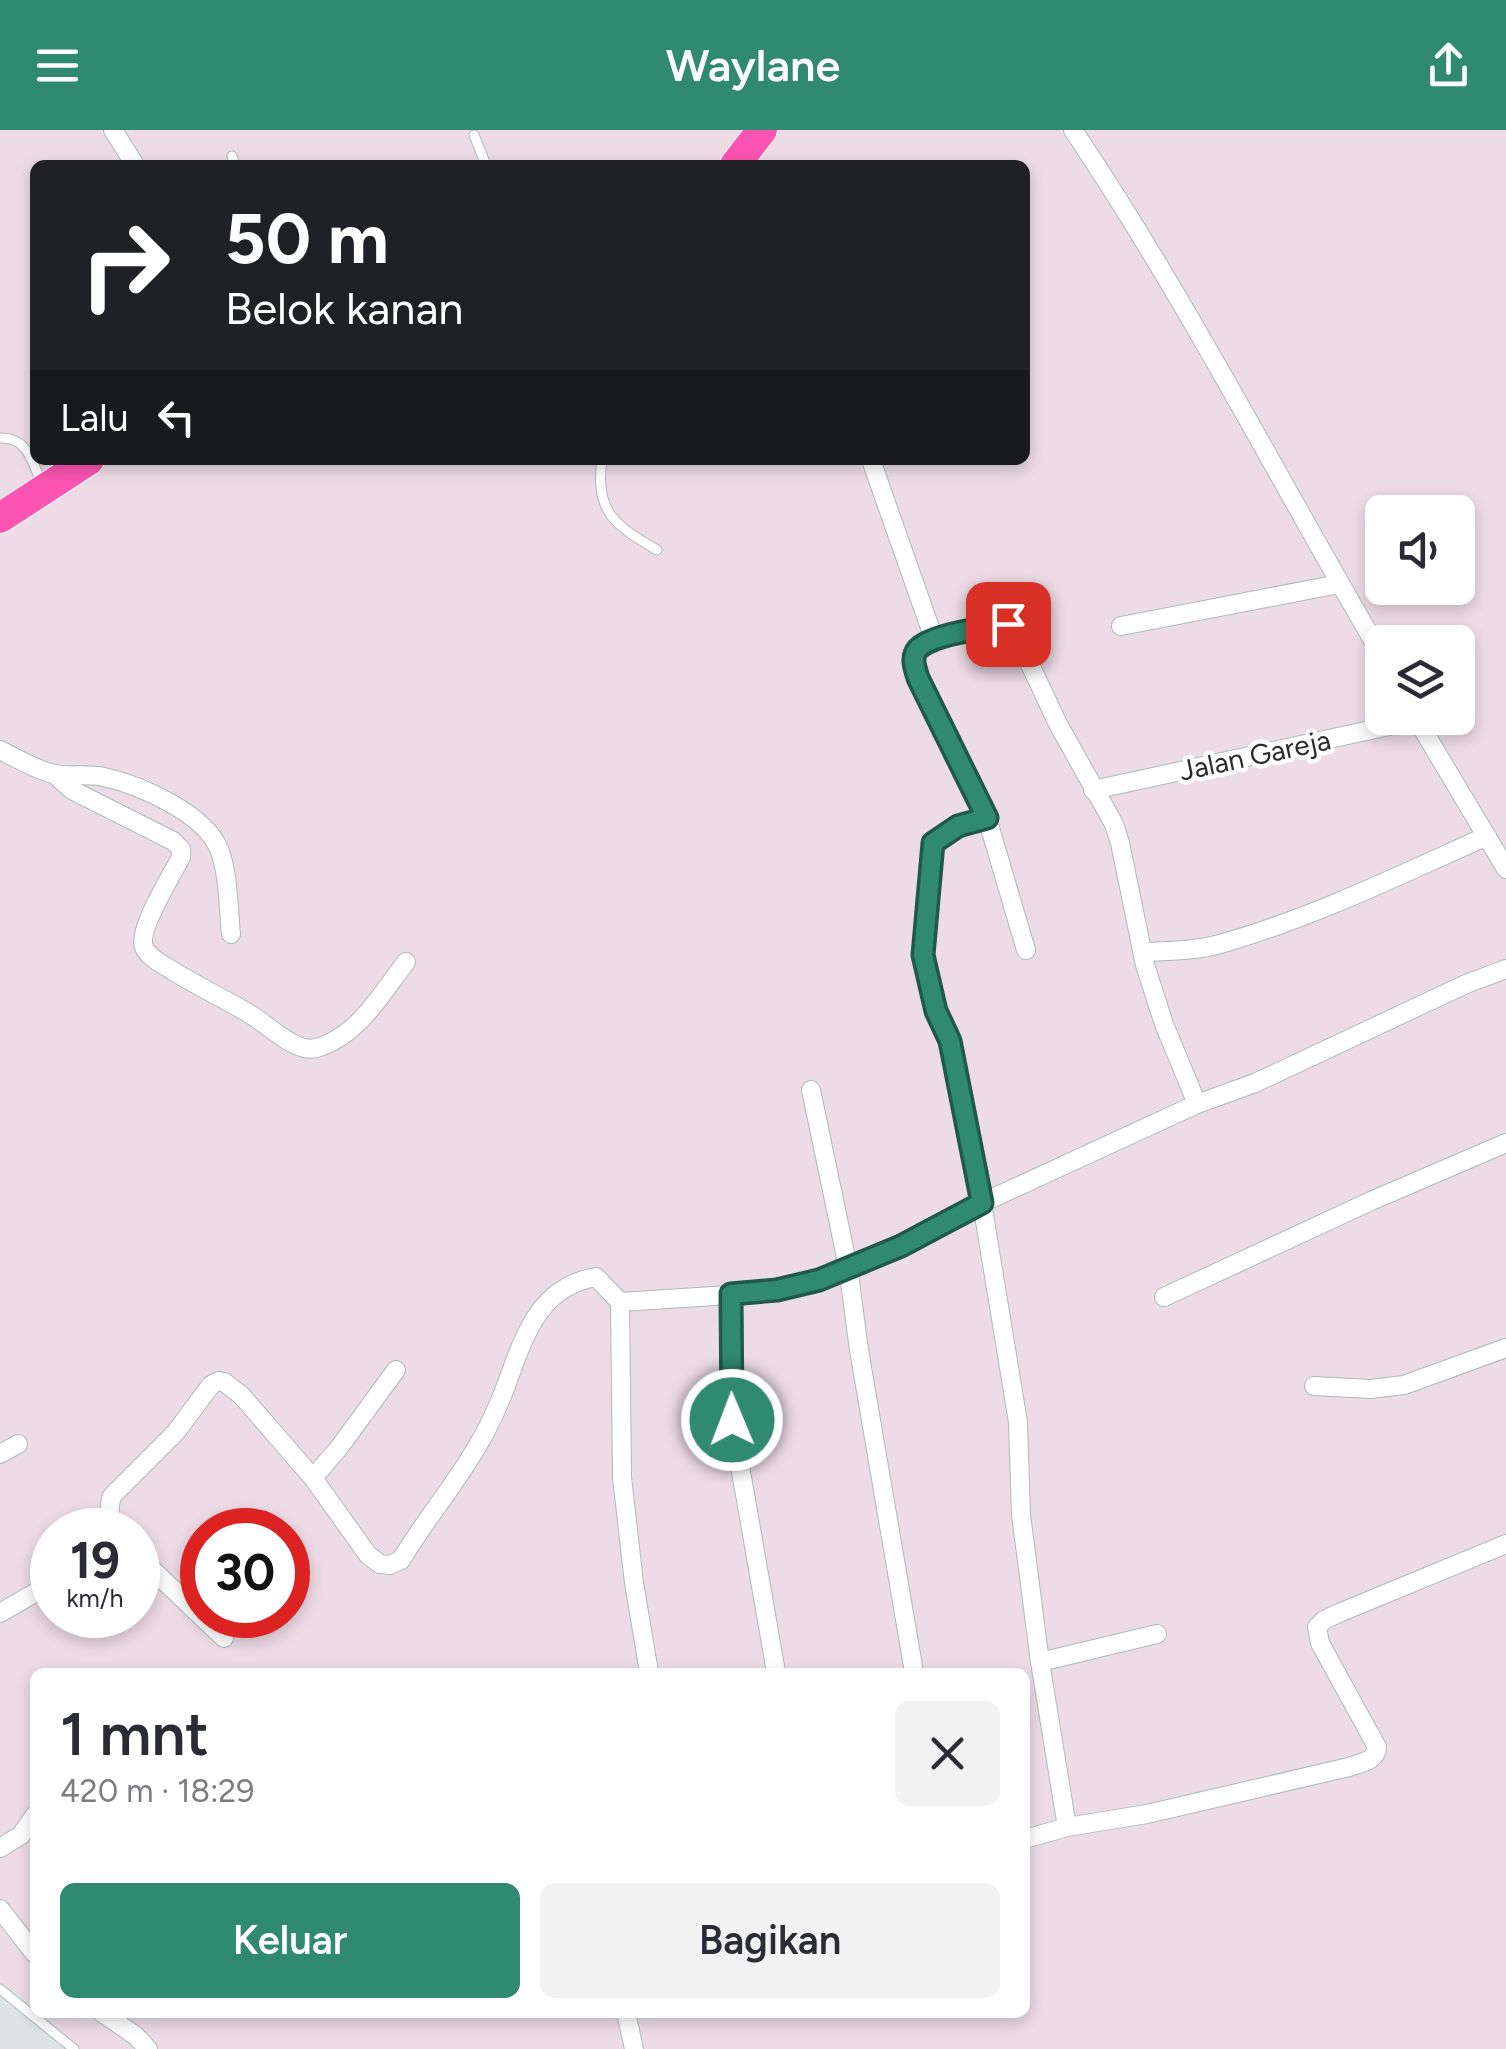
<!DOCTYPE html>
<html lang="id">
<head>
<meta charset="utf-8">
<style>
  body { margin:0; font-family:Figtree,sans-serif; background:#f2f2f3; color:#2b2b33; height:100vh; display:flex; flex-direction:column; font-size:38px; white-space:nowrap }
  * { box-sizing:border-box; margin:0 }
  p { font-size:32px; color:#7c7c81 }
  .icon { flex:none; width:55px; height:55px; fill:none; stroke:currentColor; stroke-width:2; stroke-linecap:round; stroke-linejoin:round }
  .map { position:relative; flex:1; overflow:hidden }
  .panel { position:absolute; left:30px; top:1538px; width:1000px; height:350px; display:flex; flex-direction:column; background:#fff; border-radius:15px; box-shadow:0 5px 15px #0003 }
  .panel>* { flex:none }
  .top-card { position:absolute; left:30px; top:30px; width:1000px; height:305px; border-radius:15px; box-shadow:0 5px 15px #0003; background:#202124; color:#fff; overflow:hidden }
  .buttons { position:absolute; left:1365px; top:365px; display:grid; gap:20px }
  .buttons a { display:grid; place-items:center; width:110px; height:110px; border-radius:15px; background:#fff; box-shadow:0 5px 15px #0003; font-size:50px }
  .speed { position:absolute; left:30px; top:1378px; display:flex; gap:20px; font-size:50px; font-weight:700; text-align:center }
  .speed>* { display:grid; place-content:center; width:130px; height:130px; border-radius:50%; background:#fff; box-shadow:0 5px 15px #0003; line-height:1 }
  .speed small { font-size:25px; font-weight:400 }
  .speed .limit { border:15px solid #d22; background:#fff; color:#111 }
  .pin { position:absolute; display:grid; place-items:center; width:85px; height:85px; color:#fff; margin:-42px; border-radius:20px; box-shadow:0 5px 15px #0006 }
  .me { position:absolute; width:110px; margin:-55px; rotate:359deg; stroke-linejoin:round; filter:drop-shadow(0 0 8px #0008) }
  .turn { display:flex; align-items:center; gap:35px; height:210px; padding:0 30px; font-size:45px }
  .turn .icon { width:130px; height:130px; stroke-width:2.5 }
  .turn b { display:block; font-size:70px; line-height:85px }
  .then { display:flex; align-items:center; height:95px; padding:0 30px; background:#0003; gap:20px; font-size:38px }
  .round { display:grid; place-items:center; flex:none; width:105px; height:105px; border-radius:15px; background:#f2f2f3 }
  .overview { display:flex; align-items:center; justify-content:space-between; height:170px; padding:0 30px }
  h1 { font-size:60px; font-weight:600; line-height:75px }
  .primary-button { display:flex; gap:20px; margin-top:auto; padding:20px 30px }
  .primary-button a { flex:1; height:115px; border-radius:15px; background:#308a70; color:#fff; font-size:40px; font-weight:600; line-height:115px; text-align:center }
  .primary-button a+a { background:#f2f2f3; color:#2b2b33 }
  header { display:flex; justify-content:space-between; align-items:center; height:130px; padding:0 30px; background:#308a70; color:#fff; font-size:45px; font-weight:600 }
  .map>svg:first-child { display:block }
</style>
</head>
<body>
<header><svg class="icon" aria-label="menu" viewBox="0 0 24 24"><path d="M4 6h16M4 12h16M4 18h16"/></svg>Waylane<svg class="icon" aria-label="share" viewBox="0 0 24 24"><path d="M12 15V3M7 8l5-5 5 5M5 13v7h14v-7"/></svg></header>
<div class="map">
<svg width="1506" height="1919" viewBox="0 0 1506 1919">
  <rect width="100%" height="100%" fill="#eddbe5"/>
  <path fill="#dce4e5" d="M0,1853L25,1868L35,1878V1882L40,1883L78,1919H0Z"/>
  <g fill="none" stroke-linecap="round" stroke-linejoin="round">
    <defs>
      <g id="service">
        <path d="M474,5L486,35"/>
        <path d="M232,26L235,35"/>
        <path d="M0,308C29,307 32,333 43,356"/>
        <path d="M602,330C594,382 616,396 657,420"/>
        <path d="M0,1859L74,1919"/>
      </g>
      <g id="minor">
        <path d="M113,0L135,35"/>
        <path d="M1073,0C1186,168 1280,352 1382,526"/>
        <path d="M871,330L934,509L1009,494L1012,496L1058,594L1114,694L1120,713L1145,835L1164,894L1197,974"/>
        <path d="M1121,496L1339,454"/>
        <path d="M934,509L919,516L915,522L918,549L987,688L958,696L933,713L923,825L935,881L950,911L982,1073L1018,1292L1021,1385L1040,1532L1067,1697"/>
        <path d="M1416,588L1506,739"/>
        <path d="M0,620C16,628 33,638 50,643C67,648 86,643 104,647C140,655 204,683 219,719C229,745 228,777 231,804"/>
        <path d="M54,644L72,660L173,711L181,719V727C172,745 137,800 144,817C148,828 164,835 173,841C199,857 227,870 253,886C268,896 281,909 298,916C305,919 312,920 320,917C359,904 382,863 406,832"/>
        <path d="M1093,660L1417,590"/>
        <path d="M987,688L1026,820"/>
        <path d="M1143,822C1168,821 1195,821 1220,814C1312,788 1400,745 1487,706"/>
        <path d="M811,960L848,1137L859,1220L914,1542"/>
        <path d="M731,1164L732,1290L776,1542"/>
        <path d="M1164,1167L1371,1071L1506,1013"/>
        <path d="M620,1172L745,1164L777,1160L819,1150L901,1116L982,1073L1197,974L1255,953L1466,854L1506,839"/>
        <path d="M620,1172L622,1347L634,1453L649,1542"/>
        <path d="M1314,1256L1371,1259L1404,1255L1506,1218"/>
        <path d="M0,1324L18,1314"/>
        <path d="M313,1348L338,1319L396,1240"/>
        <path d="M109,1400L110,1374L112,1366L176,1302L211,1255L219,1251L224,1252L241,1265L313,1348L368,1425L380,1434L390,1435L401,1430C425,1390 455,1355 478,1315C487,1300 495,1283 502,1266C522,1216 533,1158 596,1147L620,1172"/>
        <path d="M138,1426L224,1508"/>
        <path d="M0,1483L52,1453"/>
        <path d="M1040,1532L1157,1504"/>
        <path d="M1025,1709L1067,1697L1147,1684L1349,1637C1360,1633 1377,1631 1377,1617L1320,1513L1317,1497L1324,1490L1339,1483L1506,1414"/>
        <path d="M0,1718L21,1705L35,1685"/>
        <path d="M0,1779L35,1824"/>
        <path d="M101,1882L136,1906L148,1919"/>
        <path d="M626,1882L634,1919"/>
      </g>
      <g id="trunk">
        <path d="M735,35L762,0"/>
        <path d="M0,388L89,330"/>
      </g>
    </defs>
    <use href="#service" stroke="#abbbb6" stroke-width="11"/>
    <use href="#minor" stroke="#abbbb6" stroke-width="20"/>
    <use href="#trunk" stroke="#fff" stroke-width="32"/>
    <use href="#service" stroke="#fff" stroke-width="9"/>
    <use href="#minor" stroke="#fff" stroke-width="18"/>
    <use href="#trunk" stroke="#fc54b2" stroke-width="30"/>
  </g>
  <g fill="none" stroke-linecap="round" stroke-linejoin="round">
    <defs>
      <path id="route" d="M732,1290L731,1164L777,1160L819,1150L901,1116L982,1073L950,911L936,881L923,825L933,713L958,696L987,688L918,548C916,541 912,531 915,524C920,505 990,497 1008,494"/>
    </defs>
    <use href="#route" stroke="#1f5a49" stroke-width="25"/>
    <use href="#route" stroke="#308a70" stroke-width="18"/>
  </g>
  <g text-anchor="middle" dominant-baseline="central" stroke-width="9" stroke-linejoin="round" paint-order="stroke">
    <g font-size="28" fill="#2a2a2a" stroke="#fff">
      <text transform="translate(1255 625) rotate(-12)">Jalan Gareja</text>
    </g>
  </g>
</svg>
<div class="buttons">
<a><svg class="icon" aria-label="sound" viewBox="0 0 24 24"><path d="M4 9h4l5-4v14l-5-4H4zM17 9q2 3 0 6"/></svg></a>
<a><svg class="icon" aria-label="layers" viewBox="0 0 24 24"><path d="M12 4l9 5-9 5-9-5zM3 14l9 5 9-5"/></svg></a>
</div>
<div class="speed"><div>19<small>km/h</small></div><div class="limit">30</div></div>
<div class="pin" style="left:1008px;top:494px;background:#d93025"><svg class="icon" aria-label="arrive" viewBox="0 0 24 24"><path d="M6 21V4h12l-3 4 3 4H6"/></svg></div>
<svg class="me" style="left:732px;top:1290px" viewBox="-20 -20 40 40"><circle r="17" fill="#308a70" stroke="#fff" stroke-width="3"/><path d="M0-11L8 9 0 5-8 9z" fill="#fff"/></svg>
<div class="top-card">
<div class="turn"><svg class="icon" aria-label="right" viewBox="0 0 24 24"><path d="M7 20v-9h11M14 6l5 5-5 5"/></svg><div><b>50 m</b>Belok kanan</div></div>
<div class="then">Lalu<svg class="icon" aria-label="left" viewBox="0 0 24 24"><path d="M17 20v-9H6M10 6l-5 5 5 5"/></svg></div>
</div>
<section class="panel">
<div class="overview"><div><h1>1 mnt</h1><p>420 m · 18:29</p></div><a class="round"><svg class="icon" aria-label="close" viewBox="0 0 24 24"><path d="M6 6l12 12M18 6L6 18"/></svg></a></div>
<div class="primary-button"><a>Keluar</a><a>Bagikan</a></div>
</section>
</div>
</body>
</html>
